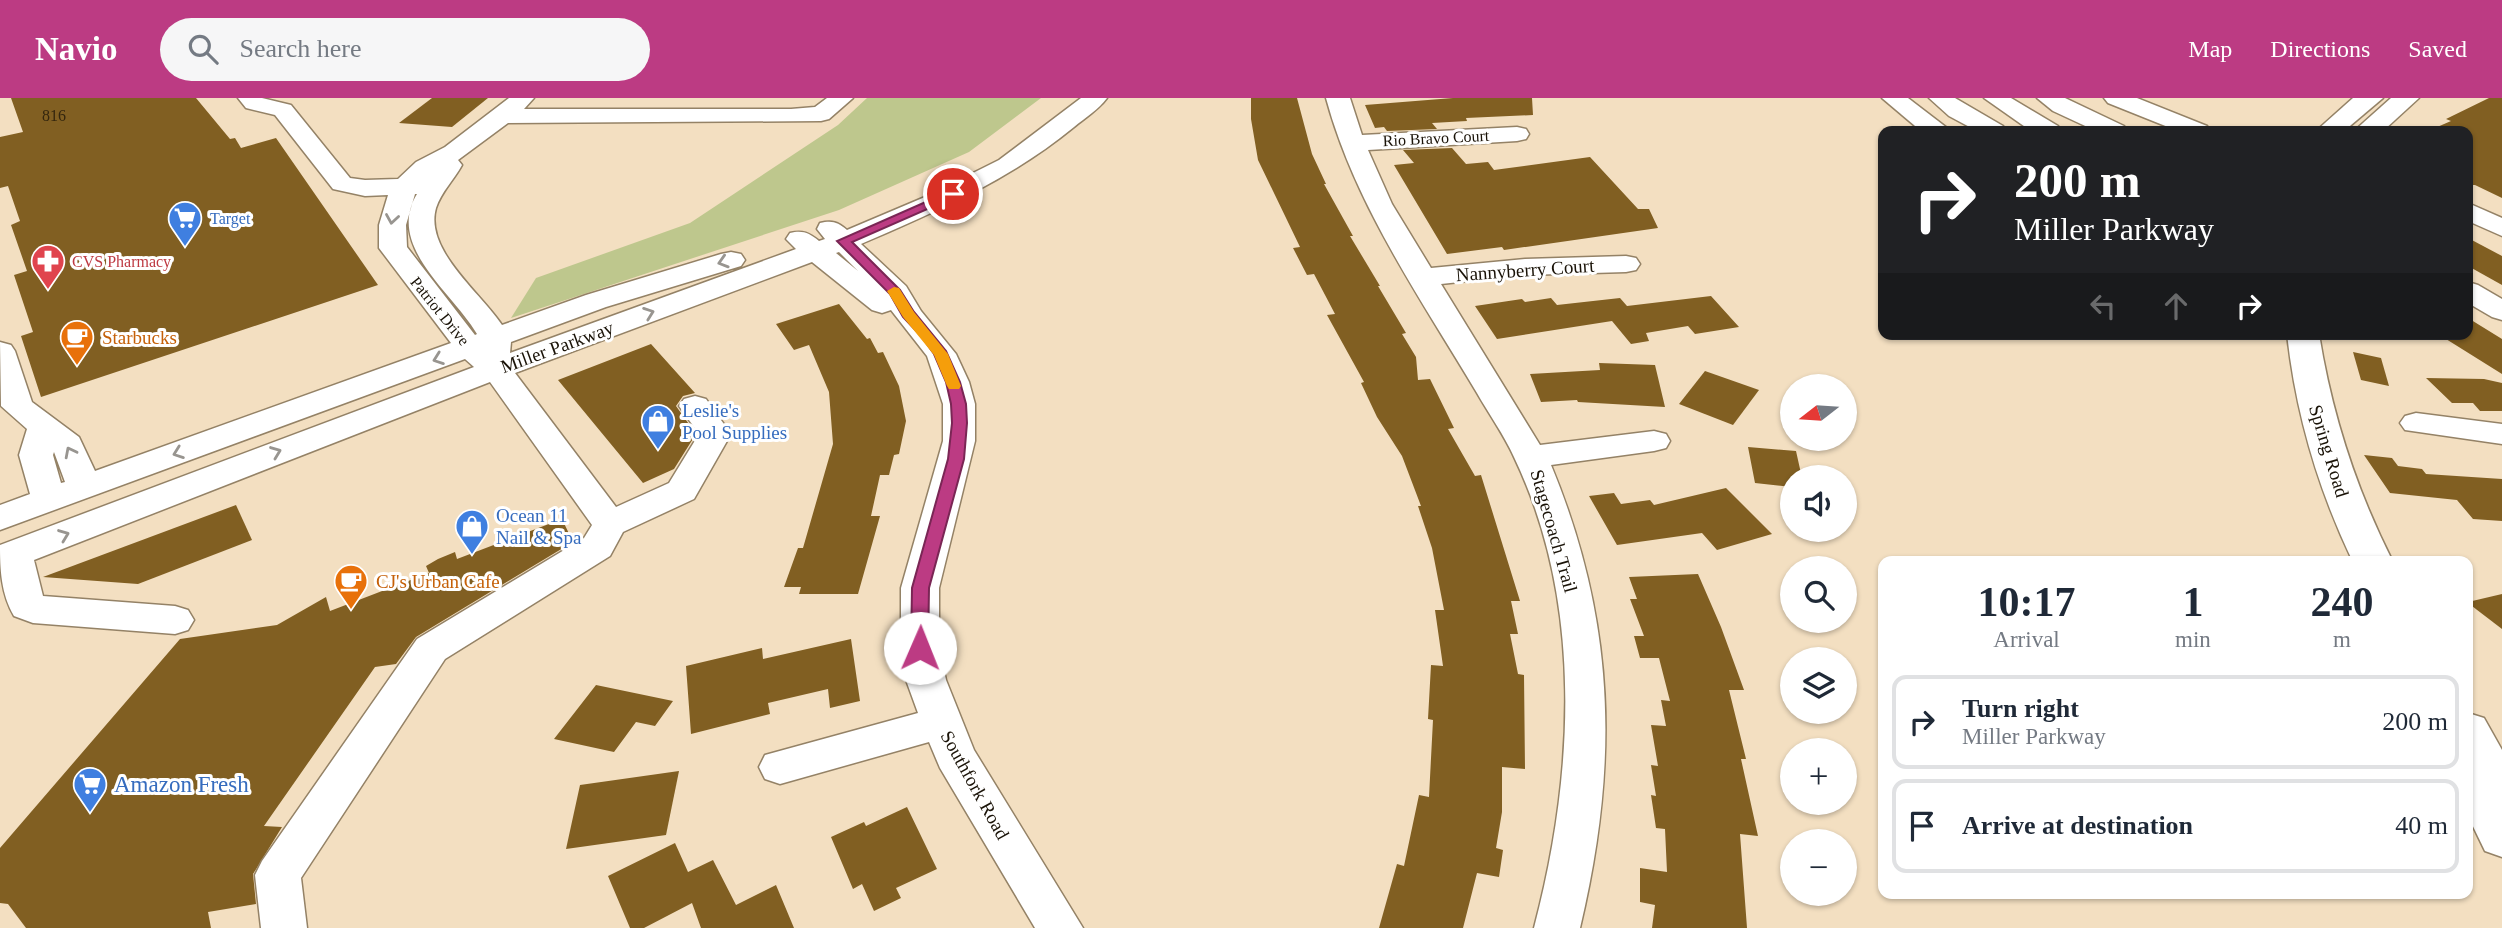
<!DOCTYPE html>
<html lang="en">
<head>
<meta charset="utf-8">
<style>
  body { margin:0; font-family:"Times New Roman",serif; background:#f6f6f7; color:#1f2937; height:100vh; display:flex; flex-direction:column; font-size:26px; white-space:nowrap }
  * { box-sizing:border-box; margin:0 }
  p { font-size:23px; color:#747a83 }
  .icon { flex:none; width:38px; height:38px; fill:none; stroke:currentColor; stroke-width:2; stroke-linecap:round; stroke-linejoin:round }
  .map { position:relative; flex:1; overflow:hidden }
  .sheet { position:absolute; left:1878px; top:458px; width:595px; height:343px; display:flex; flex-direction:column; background:#fff; border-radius:14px; box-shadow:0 2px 5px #0004 }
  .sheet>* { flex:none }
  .guide { position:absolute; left:1878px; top:28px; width:595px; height:214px; border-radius:14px; box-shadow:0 2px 5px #0004; background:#202124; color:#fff; overflow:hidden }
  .needle { width:46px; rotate:253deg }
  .buttons { position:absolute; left:1780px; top:276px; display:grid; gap:14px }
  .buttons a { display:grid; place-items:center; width:77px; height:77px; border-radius:50%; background:#fff; box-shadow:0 2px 5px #0004; font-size:35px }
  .pin { position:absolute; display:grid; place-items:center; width:60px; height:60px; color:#fff; margin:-30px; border:4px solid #fff; border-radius:50%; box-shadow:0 2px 7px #0007 }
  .me { position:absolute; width:77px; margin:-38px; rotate:1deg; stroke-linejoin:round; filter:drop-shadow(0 0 5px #0008) }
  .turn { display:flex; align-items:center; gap:24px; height:147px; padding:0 21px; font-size:32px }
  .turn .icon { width:91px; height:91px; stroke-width:2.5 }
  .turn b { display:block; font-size:49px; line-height:60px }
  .lanes { display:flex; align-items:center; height:66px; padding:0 21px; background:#0003; justify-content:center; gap:35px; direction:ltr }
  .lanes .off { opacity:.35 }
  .eta { display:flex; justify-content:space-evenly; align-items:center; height:119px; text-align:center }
  .eta b { font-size:42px; font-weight:600; line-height:49px }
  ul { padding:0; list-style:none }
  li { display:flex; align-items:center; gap:21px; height:94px; margin:0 14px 10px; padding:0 7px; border:4px solid #e0e1e3; border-radius:14px }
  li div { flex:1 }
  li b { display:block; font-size:26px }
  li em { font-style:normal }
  header { display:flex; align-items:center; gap:42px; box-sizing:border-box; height:98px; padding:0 35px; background:#bc3b83; color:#fff }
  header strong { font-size:33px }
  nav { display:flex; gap:38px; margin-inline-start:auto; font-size:24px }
  .search { width:490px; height:63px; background:#f6f6f7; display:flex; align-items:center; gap:18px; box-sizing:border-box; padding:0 24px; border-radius:38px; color:#747a83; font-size:26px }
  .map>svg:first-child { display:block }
</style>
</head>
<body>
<header>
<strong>Navio</strong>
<div class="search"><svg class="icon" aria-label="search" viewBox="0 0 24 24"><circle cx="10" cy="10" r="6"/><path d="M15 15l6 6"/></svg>Search here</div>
<nav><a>Map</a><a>Directions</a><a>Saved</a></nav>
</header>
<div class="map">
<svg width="2502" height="830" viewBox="0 0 2502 830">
  <rect width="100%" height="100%" fill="#f3dfc1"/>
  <path fill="#bec78d" d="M867,0H1041L969,54L839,112L511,220L536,180L690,125L838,27Z"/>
  <g fill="#815f22">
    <path d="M11,0H196L230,41L235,40L241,50L276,40L378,187L41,299L21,238L33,234L14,177L27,173L11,127L20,123L8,88L0,90V39L23,34Z"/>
    <path d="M432,0H488L452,29L399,25Z"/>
    <path d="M1251,0H1297L1312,56L1326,86H1324L1353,138H1350L1380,188H1378L1406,235L1402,236L1416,259L1418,282L1430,281L1454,330L1448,331L1475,378L1481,377L1520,503H1511L1518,536H1510L1518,576L1524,577L1525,671L1502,669V714L1496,750L1503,752L1499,779L1477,775L1463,830H1379L1397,766L1404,768L1419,697L1429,699L1433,622L1428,621L1431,567L1443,568L1435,512H1444L1432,450L1418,408H1421L1402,358L1377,319L1361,285L1364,284L1327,217L1335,216L1314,176L1307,177L1293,150L1300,149L1258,62L1251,21Z"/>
    <path d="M1453,0H1532L1533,17L1466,20L1467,23L1432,25L1437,31L1387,33L1384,29L1375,30L1365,7Z"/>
    <path d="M2489,0H2502V100L2475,87H2468V33H2428L2451,23L2446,21Z"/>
    <path d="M1452,50L1466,66L1488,64L1494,72L1590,59L1638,111H1649L1658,130L1504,152L1502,149L1447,156L1394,67L1414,65L1403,52Z"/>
    <path d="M2468,140L2502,158V187L2468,168Z"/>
    <path d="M1711,198L1739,229L1695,236L1688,228L1646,235L1649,243L1631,246L1612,223L1497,241L1475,208L1522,201L1525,204L1551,200L1557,207L1620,200L1627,208Z"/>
    <path d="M839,206L867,241L870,240L878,255L883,254L899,288L906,323L899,356L894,357L889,377H880L871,418H880L858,496H799L801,489H784L798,450H803L833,346L829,294L809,247L794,252L776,226Z"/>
    <path d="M2468,220L2502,241V276L2438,236H2468Z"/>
    <path d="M651,246L695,295L683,298L676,308L696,336L674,371L643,385L558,282Z"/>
    <path d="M2353,254L2381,260L2389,288L2361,282Z"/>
    <path d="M1599,265L1655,267L1665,309L1578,304L1577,302L1541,304L1530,276L1600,272Z"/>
    <path d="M1705,273L1759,292L1733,327L1679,306Z"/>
    <path d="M2426,280L2484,281L2502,285V313H2480L2473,305H2452Z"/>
    <path d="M1748,349L1796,353L1802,380H1792V389L1755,385Z"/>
    <path d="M2364,357L2392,360L2398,368L2422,371L2426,376L2502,381V423L2473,421L2457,402L2390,395Z"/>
    <path d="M1726,390L1772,436L1717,452L1702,435L1617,447L1589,398L1614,395L1621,406L1650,402L1654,407Z"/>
    <path d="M236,407L252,442L138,486L43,479Z"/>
    <path d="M562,421L573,444L416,539L396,566L375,569L264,728L282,729L253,776L256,806L208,814L211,830H26L8,806L0,805V750L180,541L277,527L326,499L330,513L429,475L426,468L438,461L455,454L457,461Z"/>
    <path d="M1698,476L1721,529L1744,592H1729L1746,661H1741L1758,738L1740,736L1747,830H1652L1655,807L1640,804V770L1667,774L1665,731L1656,730L1651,697L1656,698L1651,667L1658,668L1651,627L1666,628L1661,602L1670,603L1659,560H1640L1634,538H1644L1630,501H1637L1629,479Z"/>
    <path d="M2502,496V531L2468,505V504Z"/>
    <path d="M851,541L860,603L830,610L828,591L768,605L770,616L691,636L686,568L762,550L763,561Z"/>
    <path d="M596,587L673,603L655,628L636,624L614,654L554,641Z"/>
    <path d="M679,673L666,737L566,751L580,687Z"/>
    <path d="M907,709L937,771L896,790L901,800L874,813L862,786L853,791L831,739L864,724L866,728Z"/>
    <path d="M675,745L688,774L713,762L736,807L776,787L794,830H701L692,805L644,830H630L608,778Z"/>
  </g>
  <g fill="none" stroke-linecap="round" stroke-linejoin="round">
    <defs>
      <g id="minor">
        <path d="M238,0H262L291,7L350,80L365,82L398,81L416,64L445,49L509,0H534L524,11H791L815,9L827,0H853L829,21L821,23L508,25L458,62L462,67C454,82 441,94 436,110C424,152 481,195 502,227L586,197L721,156L731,154L741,156L745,162L741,168L606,209L511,244L510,255L796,151L786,141L790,135C803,132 809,135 819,143L825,141L817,131L820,125C832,122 838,124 847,132L925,99L999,62L1081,0H1107C1099,11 1085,20 1074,29C1008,83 939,112 861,146L906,188L921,213L956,256L969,284L975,306V343L939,490V549L946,582L974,652L1083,830H1035L940,670L929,644L780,686L765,681L759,669L765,657L918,615L906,582L901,549V490L943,343V306L927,258L891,212L882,215L872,212L812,164L515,275L616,409L669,385L699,336L679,308L684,301L695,298L706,301L731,336L694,401L623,434L610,458L445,561L301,780L307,830H261L255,777L262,763L417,541L584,440L592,427L490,284L34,462L43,498L175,508L188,512L194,522L188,532L175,536L33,525L14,518C1,496 0,471 0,447L474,269L465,261L0,432V407L30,396L19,357L27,331L1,308L0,244L11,247L15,253L32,304L79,339L95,373L451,245L379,150V127L388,97L365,98L333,91L275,17L246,10ZM415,96H417C385,148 454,196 477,236L475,237L407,149L406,127ZM839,154L858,173L836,155ZM54,354L65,384L61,385L53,357Z"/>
        <path d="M1326,0H1350L1362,37L1517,29L1526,31L1529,36L1526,41L1517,43L1368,52L1392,106L1431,170L1525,161L1626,158L1636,160L1640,166L1636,172L1626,174L1525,177L1441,186L1540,347L1654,333L1666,336L1670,343L1666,350L1654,353L1551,367C1616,524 1619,666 1580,830H1534C1574,678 1584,505 1514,359C1504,337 1489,316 1477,295C1421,201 1355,107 1326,0Z"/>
        <path d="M1882,0H1908L1951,33H1921Z"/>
        <path d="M1929,0H1955L2003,28L2006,33H1977L1949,18Z"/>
        <path d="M1984,0H2011L2058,28L2061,33H2031Z"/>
        <path d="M2037,0H2065L2124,28L2127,33H2096L2053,13Z"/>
        <path d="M2104,0H2137L2207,28L2210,33H2178L2108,5Z"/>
        <path d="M2468,105L2502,120V138L2468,123Z"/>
        <path d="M2468,184L2478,187L2502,201V222L2492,219L2468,205Z"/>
        <path d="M2416,315L2502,326V346L2405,332L2400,325L2405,318Z"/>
      </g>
      <g id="major">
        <path d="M2353,0H2383L2344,33H2316Z"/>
        <path d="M2391,0H2419L2383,33H2354Z"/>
        <path d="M2287,236H2319C2332,317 2356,391 2393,464H2353C2318,391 2296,317 2287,236Z"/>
        <path d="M2468,615L2484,620L2502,652V759L2485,753L2468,718Z"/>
      </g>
    </defs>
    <use href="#minor" stroke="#948266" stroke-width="3"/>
    <use href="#major" stroke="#948266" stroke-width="3"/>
    <use href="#minor" fill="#fff" fill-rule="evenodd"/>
    <use href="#major" fill="#fff" fill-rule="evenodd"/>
  </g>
  <defs><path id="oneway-chevron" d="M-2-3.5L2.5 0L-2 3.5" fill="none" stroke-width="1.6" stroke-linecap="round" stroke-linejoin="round" transform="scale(1.75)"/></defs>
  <g stroke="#989590">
    <use href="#oneway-chevron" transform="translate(392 121) rotate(99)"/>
    <use href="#oneway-chevron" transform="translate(723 164) rotate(163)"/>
    <use href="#oneway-chevron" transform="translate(649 215) rotate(-20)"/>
    <use href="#oneway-chevron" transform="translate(438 261) rotate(160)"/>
    <use href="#oneway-chevron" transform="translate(70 354) rotate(-117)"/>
    <use href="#oneway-chevron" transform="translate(276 354) rotate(-21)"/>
    <use href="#oneway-chevron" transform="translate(178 355) rotate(160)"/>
    <use href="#oneway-chevron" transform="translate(64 437) rotate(-21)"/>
  </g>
  <path fill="#bc3b83" stroke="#7a2655" stroke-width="2" d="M953,92L958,96L957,98L852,144L900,192L914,214L946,253L960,284L966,306L967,325L964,361L929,490L928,550L926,554H913L911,550L912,490L948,361L952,325L951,306L946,284L934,256L921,238L903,219L890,196L837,143Z"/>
  <path fill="#f59e0b" d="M894,189L899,190L914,214L948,256L961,288L959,291H949L947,288L934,257L903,219L887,193Z"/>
  <defs>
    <symbol id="supermarket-pin" viewBox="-11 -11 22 30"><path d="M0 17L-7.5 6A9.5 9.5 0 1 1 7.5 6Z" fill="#3f7fe0" stroke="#fff"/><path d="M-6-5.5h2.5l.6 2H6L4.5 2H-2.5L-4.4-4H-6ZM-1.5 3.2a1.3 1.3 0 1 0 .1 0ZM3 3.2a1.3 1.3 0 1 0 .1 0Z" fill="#fff"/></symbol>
    <symbol id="pharmacy-pin" viewBox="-11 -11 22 30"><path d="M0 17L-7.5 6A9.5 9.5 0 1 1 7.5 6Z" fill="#e0444e" stroke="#fff"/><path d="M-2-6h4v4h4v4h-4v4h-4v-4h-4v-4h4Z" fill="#fff"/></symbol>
    <symbol id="cafe-pin" viewBox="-11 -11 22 30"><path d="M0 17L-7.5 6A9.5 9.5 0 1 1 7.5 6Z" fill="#e8710a" stroke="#fff"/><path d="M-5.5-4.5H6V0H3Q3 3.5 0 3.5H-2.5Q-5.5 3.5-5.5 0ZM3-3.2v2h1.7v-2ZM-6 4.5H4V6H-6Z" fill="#fff"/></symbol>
    <symbol id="shop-pin" viewBox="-11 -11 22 30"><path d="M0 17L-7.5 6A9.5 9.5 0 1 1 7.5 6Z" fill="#3f7fe0" stroke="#fff"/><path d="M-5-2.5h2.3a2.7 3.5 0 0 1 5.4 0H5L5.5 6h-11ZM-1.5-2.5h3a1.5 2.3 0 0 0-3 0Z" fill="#fff"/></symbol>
  </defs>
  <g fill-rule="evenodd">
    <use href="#supermarket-pin" x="166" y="101" width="38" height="52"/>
    <use href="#pharmacy-pin" x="29" y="144" width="38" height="52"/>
    <use href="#cafe-pin" x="58" y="220" width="38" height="52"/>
    <use href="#shop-pin" x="639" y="304" width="38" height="52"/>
    <use href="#shop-pin" x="453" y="409" width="38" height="52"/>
    <use href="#cafe-pin" x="332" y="464" width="38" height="52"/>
    <use href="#supermarket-pin" x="71" y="667" width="38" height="52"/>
  </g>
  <g text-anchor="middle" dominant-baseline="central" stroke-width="6" stroke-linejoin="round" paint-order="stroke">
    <g font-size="16" fill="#34260e">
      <text x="54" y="17">816</text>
    </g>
    <g font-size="16" fill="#1a1308" stroke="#fff">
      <text transform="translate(1436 40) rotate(-3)">Rio Bravo Court</text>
      <text transform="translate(440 213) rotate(51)">Patriot Drive</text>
    </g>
    <g font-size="16" fill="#366cbe" stroke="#fff" text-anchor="start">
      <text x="210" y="120">Target</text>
    </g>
    <g font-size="16" fill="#be3a42" stroke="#fff" text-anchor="start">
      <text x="72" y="163">CVS Pharmacy</text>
    </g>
    <g font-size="19" fill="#1a1308" stroke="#fff">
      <text transform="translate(1525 172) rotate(-4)">Nannyberry Court</text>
      <text transform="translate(557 249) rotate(-20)">Miller Parkway</text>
      <text transform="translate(2329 353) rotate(73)">Spring Road</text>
      <text transform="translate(1554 433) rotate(74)">Stagecoach Trail</text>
      <text transform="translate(975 687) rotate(61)">Southfork Road</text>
    </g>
    <g font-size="19" fill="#c56008" stroke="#fff" text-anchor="start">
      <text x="102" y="239">Starbucks</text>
      <text x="376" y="483">CJ's Urban Cafe</text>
    </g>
    <g font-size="19" fill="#366cbe" stroke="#fff" text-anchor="start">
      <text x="682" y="312">Leslie's<tspan x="682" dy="22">Pool Supplies</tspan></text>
      <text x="496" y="417">Ocean 11<tspan x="496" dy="22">Nail &amp; Spa</tspan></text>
    </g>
    <g font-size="23" fill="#366cbe" stroke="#fff" text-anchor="start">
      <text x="114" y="686">Amazon Fresh</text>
    </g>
  </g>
</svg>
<div class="buttons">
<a><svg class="needle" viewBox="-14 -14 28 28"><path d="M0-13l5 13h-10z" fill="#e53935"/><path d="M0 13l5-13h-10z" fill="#747a83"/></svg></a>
<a><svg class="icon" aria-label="sound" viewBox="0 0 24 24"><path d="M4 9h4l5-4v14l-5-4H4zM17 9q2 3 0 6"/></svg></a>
<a><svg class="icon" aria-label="search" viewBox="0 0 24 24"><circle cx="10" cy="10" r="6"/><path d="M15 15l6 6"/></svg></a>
<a><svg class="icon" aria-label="layers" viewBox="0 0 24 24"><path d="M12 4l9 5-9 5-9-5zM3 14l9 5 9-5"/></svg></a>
<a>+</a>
<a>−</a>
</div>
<div class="pin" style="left:953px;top:96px;background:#d93025"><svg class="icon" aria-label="arrive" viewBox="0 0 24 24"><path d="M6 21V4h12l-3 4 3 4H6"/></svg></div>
<svg class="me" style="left:920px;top:550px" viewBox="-20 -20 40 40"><circle r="19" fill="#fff"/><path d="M0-13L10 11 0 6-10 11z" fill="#bc3b83"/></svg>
<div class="guide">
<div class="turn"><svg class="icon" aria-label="right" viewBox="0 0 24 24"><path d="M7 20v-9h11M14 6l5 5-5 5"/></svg><div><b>200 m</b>Miller Parkway</div></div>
<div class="lanes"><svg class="icon off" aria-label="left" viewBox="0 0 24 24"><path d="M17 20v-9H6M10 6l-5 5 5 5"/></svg><svg class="icon off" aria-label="ahead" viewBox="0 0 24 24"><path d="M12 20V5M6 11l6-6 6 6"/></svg><svg class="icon" aria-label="right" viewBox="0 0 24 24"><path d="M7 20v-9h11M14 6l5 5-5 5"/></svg></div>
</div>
<section class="sheet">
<div class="eta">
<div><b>10:17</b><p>Arrival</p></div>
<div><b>1</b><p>min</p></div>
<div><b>240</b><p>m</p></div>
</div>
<ul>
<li><svg class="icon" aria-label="right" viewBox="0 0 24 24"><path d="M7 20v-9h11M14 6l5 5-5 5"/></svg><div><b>Turn right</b><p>Miller Parkway</p></div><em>200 m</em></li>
<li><svg class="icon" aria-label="arrive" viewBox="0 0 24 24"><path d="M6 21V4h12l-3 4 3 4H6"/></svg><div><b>Arrive at destination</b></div><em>40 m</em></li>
</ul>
</section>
</div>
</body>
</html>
